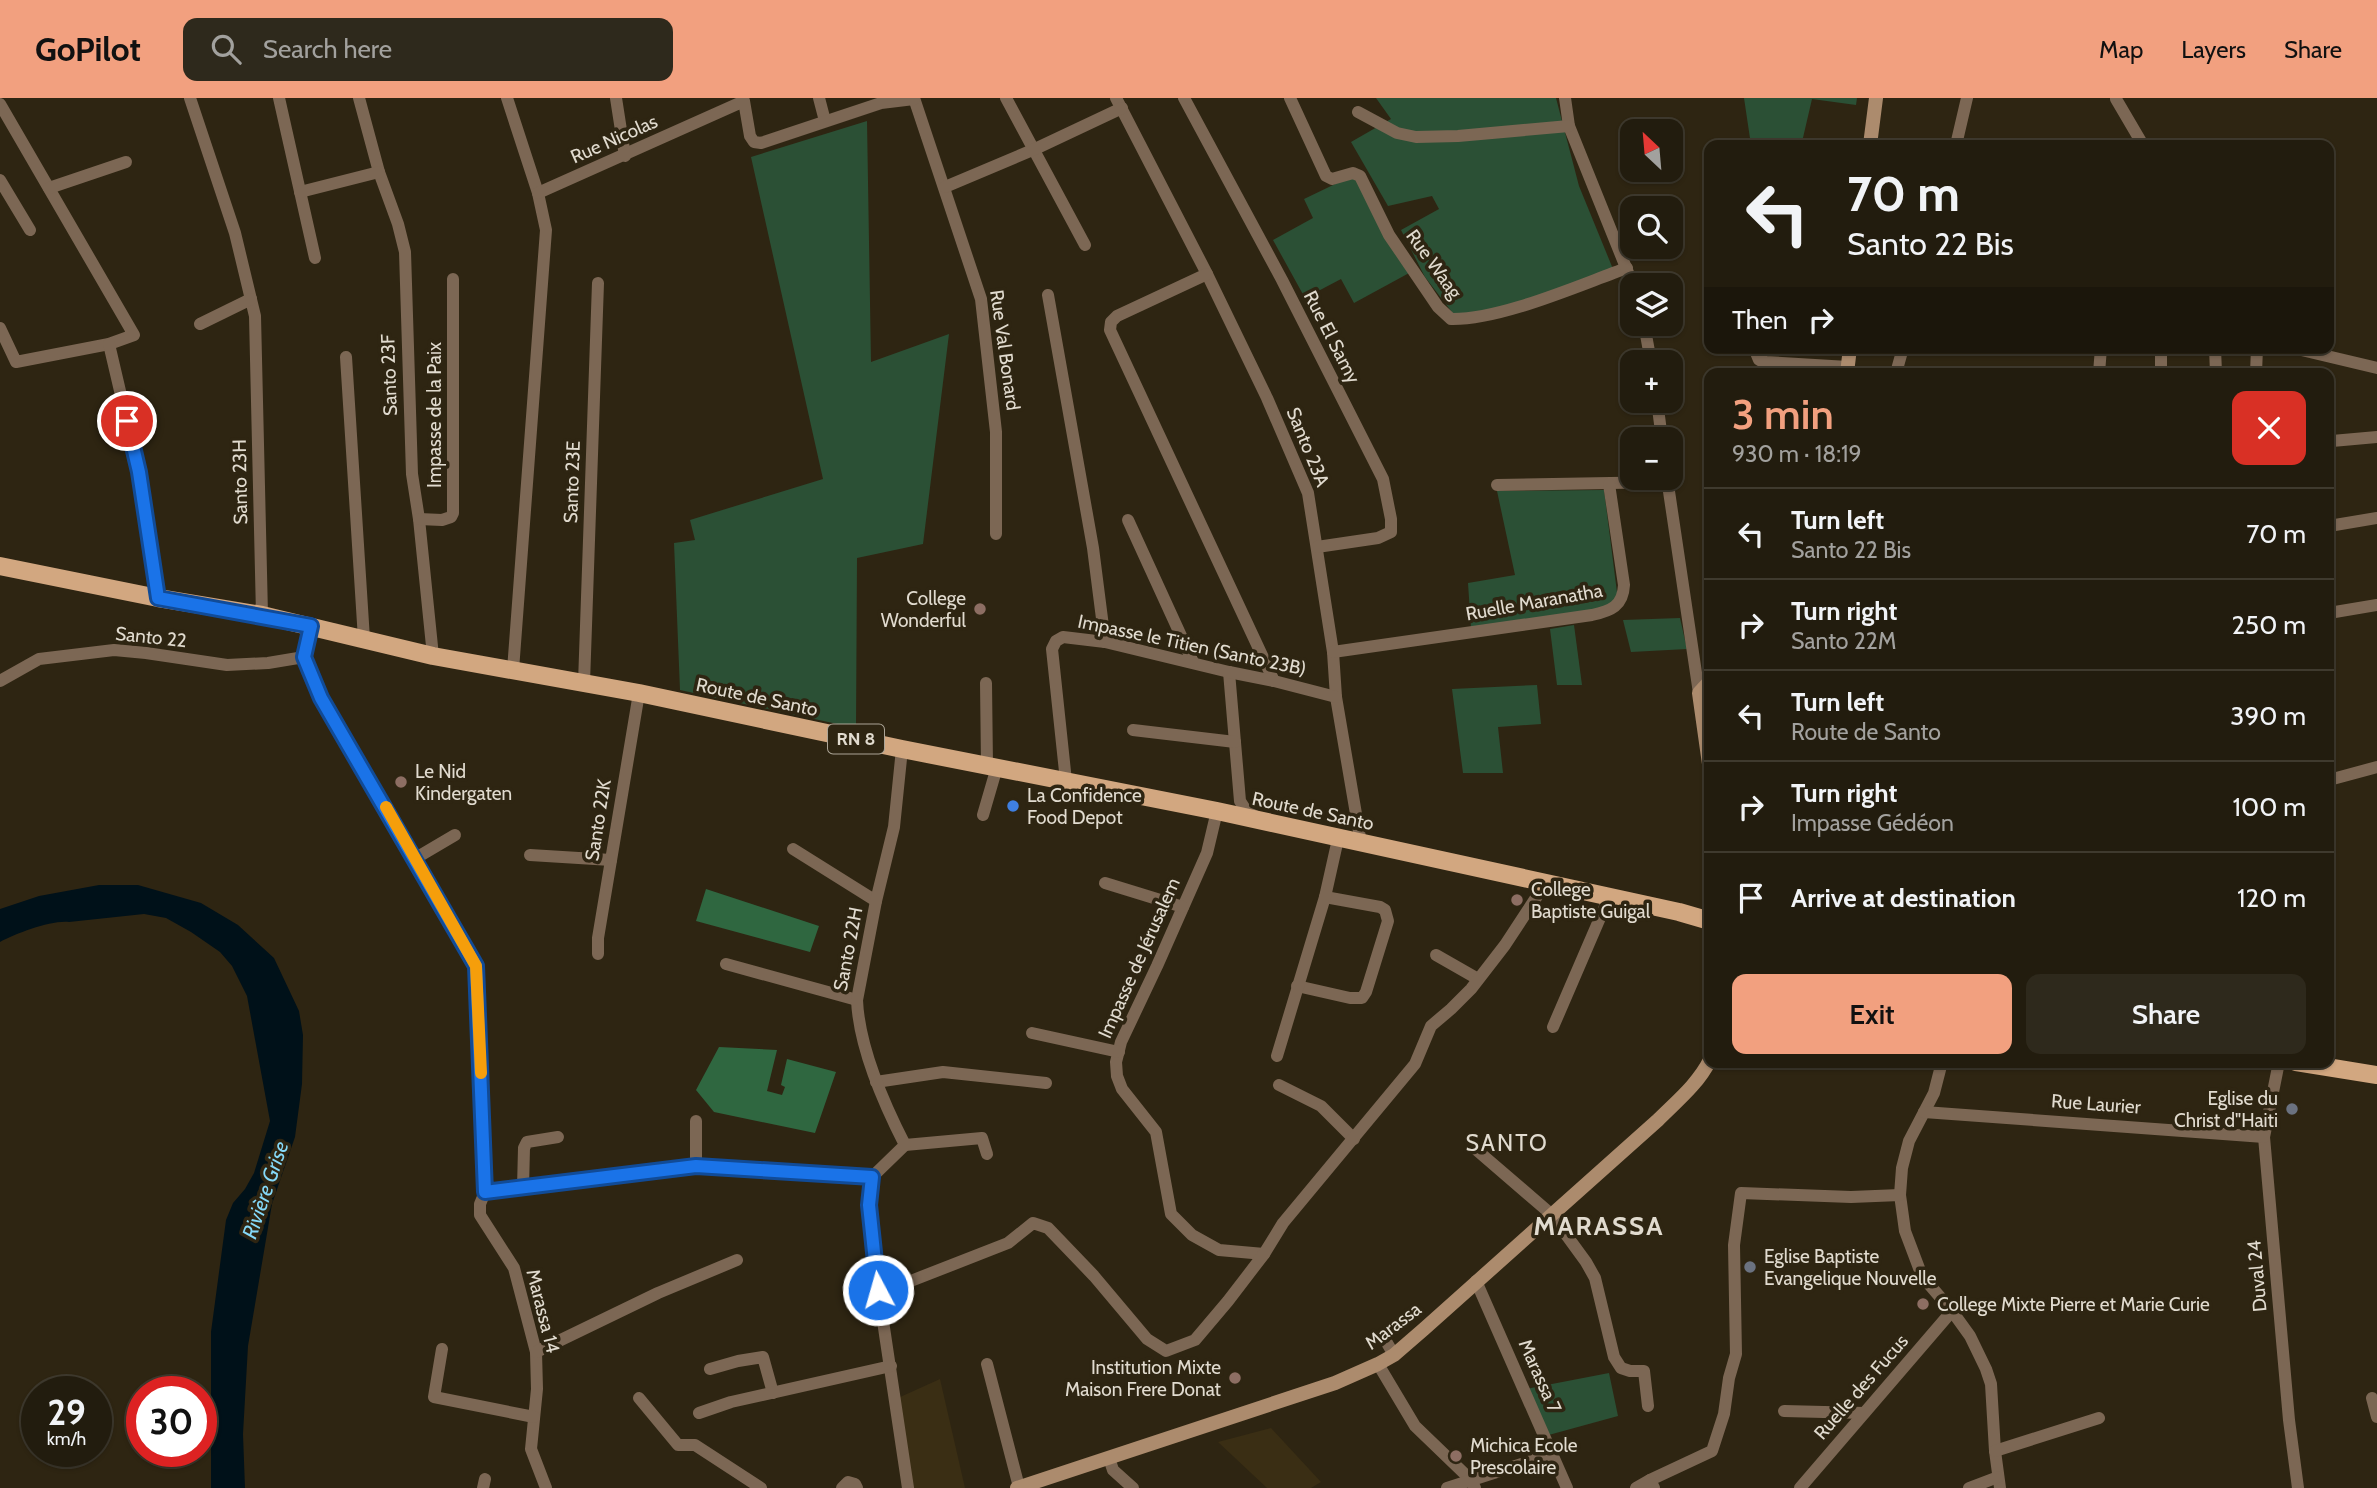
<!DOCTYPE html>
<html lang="en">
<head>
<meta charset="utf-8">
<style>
  body { margin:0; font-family:Cabin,sans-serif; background:#2e291c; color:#f1f3f6; height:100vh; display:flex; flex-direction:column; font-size:26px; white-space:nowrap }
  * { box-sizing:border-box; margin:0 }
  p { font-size:23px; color:#a2a19e }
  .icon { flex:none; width:38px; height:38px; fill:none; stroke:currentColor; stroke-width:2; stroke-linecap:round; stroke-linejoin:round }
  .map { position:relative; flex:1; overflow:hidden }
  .details { position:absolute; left:1704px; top:270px; width:630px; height:700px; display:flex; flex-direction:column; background:#221c0e; border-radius:14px; box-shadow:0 2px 5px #0004,0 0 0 2px #3f3a2e }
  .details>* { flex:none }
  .top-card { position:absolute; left:1704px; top:42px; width:630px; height:214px; border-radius:14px; box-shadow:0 2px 5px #0004,0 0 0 2px #3f3a2e; background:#221c0e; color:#f1f3f6; overflow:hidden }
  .needle { width:46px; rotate:334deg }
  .fabs { position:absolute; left:1620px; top:21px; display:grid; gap:14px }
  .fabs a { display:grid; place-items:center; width:63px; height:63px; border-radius:14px; background:#221c0e; box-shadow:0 2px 5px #0004,0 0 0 2px #3f3a2e; font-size:35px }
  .speed { position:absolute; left:21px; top:1278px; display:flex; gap:14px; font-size:35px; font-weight:700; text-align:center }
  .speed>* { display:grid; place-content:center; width:91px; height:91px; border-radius:50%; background:#221c0e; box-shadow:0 2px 5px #0004,0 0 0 2px #3f3a2e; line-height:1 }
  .speed small { font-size:18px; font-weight:400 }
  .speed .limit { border:10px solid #d22; background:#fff; color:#111 }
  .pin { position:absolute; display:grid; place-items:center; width:60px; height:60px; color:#fff; margin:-30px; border:4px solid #fff; border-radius:50%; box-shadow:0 2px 7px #0007 }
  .me { position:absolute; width:77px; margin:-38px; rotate:354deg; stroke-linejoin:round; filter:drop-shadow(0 0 5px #0008) }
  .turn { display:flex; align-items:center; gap:24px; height:147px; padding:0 28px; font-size:32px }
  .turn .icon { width:91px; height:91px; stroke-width:2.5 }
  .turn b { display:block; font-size:49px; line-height:60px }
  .then { display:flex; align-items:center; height:66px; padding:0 28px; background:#0003; gap:14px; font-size:26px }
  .round { display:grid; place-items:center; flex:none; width:74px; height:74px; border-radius:14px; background:#2e291c }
  .summary { display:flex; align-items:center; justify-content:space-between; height:119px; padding:0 28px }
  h1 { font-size:42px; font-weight:600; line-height:52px; color:#f2a07f }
  .primary-button { display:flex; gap:14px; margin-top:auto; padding:14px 28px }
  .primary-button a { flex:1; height:80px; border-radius:14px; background:#f2a07f; color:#111; font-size:28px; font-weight:600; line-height:80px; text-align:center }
  .primary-button a+a { background:#2e291c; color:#f1f3f6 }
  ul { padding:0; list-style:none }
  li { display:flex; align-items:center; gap:21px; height:91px; padding:0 28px; border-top:2px solid #3f3a2e }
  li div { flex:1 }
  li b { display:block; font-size:26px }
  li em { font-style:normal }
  header { display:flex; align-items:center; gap:42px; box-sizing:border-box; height:98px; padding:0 35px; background:#f2a07f; color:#111 }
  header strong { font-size:33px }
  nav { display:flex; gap:38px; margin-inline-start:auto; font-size:24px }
  .search { width:490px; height:63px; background:#2e291c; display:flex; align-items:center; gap:18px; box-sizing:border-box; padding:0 24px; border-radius:14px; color:#a2a19e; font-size:26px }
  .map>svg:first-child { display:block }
</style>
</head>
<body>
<header>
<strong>GoPilot</strong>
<div class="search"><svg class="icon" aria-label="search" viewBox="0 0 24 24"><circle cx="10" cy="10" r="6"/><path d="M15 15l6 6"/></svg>Search here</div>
<nav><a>Map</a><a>Layers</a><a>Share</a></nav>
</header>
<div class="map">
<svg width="2377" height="1390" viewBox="0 0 2377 1390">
  <rect width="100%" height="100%" fill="#2e2512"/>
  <g fill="#3a2e14">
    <path d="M940,1281L965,1390H911L898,1300Z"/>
    <path d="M1271,1330L1321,1384L1311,1390H1267L1218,1344Z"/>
  </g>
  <g fill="#2b5035">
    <path d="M1376,0H1556L1579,88L1613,171L1500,211L1455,218L1425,179L1401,132L1439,111L1432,98L1388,108L1351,44L1391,21Z"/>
    <path d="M1744,0H1857L1856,7L1812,1L1802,44L1814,47H1751Z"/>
    <path d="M867,23L871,264L949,236L923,446L857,460L856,630L680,592L674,445L695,442L690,422L823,381L751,59Z"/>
    <path d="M1356,76L1411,174L1354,205L1341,181L1305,200L1273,142L1313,120L1304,101Z"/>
    <path d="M1604,392L1619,510L1471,530L1468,485L1515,477L1497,393Z"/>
    <path d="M1680,520L1687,551L1631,554L1623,522Z"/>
    <path d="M1574,527L1582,587H1557L1550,531Z"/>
    <path d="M1537,587L1541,626L1498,629L1503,675H1463L1452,591Z"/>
    <path d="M1609,1275L1618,1318L1545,1338L1526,1291Z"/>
  </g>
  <g fill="#2f6740">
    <path d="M706,791L819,828L810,854L696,823Z"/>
    <path d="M719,949L777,952L767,993L782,997L785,989L781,987L787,961L836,974L815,1035L714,1014L696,992Z"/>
  </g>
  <path fill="#001119" d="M99,787H138L201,805L238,827L274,860L299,913L303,937L302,986L295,1039L272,1106L248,1248L243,1336L245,1390H211V1234L226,1122L233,1105L245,1091L254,1075L270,1023L247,898L232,868L220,854L191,834L166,820L144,816L69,824C51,822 17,835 0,844V811L39,798Z"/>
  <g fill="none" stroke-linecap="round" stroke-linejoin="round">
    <g stroke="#7c6754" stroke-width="12">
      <path d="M190,0L235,135L255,218L262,517"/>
      <path d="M279,0L315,160"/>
      <path d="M359,0L379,74L398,126L405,154L412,376L419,421L433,558"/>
      <path d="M507,0L538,95L546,132L513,572"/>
      <path d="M616,0L625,58"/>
      <path d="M819,0L825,23"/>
      <path d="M914,0L981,201L996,334V436"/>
      <path d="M1006,0L1085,147"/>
      <path d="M1116,0L1207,176L1267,300L1308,395L1333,554L1336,599L1361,745"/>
      <path d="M1184,0L1282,182L1383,381L1391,421V434L1378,440L1317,449"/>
      <path d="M1290,0L1326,78L1332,81L1353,75L1360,78L1389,137L1438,209L1451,221C1501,222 1579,187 1627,170"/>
      <path d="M1565,0L1569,28L1633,187"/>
      <path d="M2116,1L2143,47"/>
      <path d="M0,6L134,237L109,246L16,264L0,230"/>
      <path d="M1358,14L1397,35L1416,39L1458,38L1569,28"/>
      <path d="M1956,47L1967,0"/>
      <path d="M0,82L30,132"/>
      <path d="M945,89L1035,51L1122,10"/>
      <path d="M49,90L126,64"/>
      <path d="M300,94L379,74"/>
      <path d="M538,95L744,3L750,38L754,44L761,45L881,5L914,1"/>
      <path d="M1207,176L1117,218L1111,224L1110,232L1274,583"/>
      <path d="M1048,197L1093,450L1105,544"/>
      <path d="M200,226L251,201"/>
      <path d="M1644,226L1651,264"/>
      <path d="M109,246L139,374L158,500"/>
      <path d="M1754,250L1759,262L1766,264L1848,269"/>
      <path d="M2161,250V275"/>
      <path d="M2215,250L2216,275"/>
      <path d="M2293,250L2377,270"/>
      <path d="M346,259L364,541"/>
      <path d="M1896,275L1903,250"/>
      <path d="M2099,275L2101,250"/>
      <path d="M2256,275L2257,250"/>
      <path d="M1657,303L1662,341"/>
      <path d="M2332,343L2377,339"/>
      <path d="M1667,380L1699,595"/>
      <path d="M1497,387L1668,384"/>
      <path d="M419,421L442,422L451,419L453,415V181"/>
      <path d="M1128,422L1193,564"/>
      <path d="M2329,428L2377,420"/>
      <path d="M2329,515L2377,507"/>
      <path d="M311,528L304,559L321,600L476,868L485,1094L480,1106V1117L514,1170L536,1254L537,1291L531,1351L546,1390"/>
      <path d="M1333,554L1592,517C1611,513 1623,508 1624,487L1609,386"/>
      <path d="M1229,574L1240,703L1247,714L1257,719"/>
      <path d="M0,583L39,561L114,552L146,555L227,567L268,565L304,559"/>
      <path d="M584,585L598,185"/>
      <path d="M986,585L987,667"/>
      <path d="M1133,632L1235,644"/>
      <path d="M2329,682L2377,669"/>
      <path d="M1066,683L1052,551L1056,543L1063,539L1105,544L1229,574L1274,583L1336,599"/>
      <path d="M1217,713L1207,755L1157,868L1121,944L1116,964L1117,978L1122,991L1156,1034L1171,1116L1192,1137L1219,1152L1264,1156"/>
      <path d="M983,717L997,669"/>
      <path d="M793,751L876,803"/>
      <path d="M530,757L611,762"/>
      <path d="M416,760L455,737"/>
      <path d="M1105,785L1183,809"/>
      <path d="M598,856V840L639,595"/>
      <path d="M1436,857L1478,881"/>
      <path d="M726,866L857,902"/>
      <path d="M1297,888L1350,900H1362L1366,894L1388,823L1385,812L1380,809L1325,799"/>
      <path d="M1553,929L1609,799"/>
      <path d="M1032,935L1119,954"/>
      <path d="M1277,958L1325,799L1338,741"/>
      <path d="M1942,964L1934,995L1909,1043L1902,1070L1900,1097L1905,1133L1922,1178L1952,1213L1970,1238L1986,1271L1991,1286L1995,1353L2000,1390"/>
      <path d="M2279,964L2264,1039L2289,1322L2298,1390"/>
      <path d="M876,984L943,974L1046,985"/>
      <path d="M1279,987L1321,1008L1354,1041"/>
      <path d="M1924,1014L2264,1039"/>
      <path d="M696,1023V1068"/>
      <path d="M905,1047L982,1040L987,1056"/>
      <path d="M1472,1048L1551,1116L1586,1164L1595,1180L1614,1259L1621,1270L1630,1273H1644L1648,1308"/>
      <path d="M872,1079L905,1047C883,1004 859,950 857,902L876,803L894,729L902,651"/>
      <path d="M872,1079L869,1107L877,1183L908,1390"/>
      <path d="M523,1090L524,1050L527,1044L558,1039"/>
      <path d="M485,1094L696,1068L872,1079"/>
      <path d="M1476,1183L1567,1390"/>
      <path d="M878,1192L898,1188L1008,1145L1033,1125L1048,1130L1094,1178L1147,1241L1166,1253L1195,1242L1228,1203L1264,1156L1283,1125L1415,966L1431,928L1451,911L1471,891L1505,847L1545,786"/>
      <path d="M1383,1238L1394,1257"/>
      <path d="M442,1251L434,1299L534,1319"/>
      <path d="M536,1254L658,1195L737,1162"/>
      <path d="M987,1266L1019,1389"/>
      <path d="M1378,1266L1415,1328L1470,1381L1475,1390"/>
      <path d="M710,1271L738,1263L763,1259L773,1295"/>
      <path d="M639,1300L678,1347H695L761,1390"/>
      <path d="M2372,1300L2377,1319"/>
      <path d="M1784,1313L1864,1315"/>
      <path d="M699,1315L731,1304L891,1268"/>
      <path d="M1995,1353L2099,1320"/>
      <path d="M1109,1360L1113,1372L1133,1390"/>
      <path d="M1650,1382L1712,1353L1724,1316L1729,1280L1736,1256L1734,1147L1741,1095L1851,1099L1900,1097"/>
      <path d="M483,1390L485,1381"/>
      <path d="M842,1390L848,1384L855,1386L857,1390"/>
      <path d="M1447,1390L1553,1356"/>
      <path d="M1636,1390L1650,1382L1654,1390"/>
      <path d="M1800,1390L1952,1213"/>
      <path d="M1969,1390L1998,1379"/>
    </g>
    <g stroke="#ac8b6d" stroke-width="14">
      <path d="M1870,47L1876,0"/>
      <path d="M1847,275L1850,250"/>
      <path d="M1710,583L1699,595L1710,673"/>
      <path d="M1017,1390L1335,1285L1378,1266L1394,1257L1424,1231L1658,1022C1677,1003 1698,986 1710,962"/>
    </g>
    <g stroke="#d2a780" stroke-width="18">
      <path d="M0,468L158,500L262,517L433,558L639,595L902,651L1217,713L1679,814L1710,823"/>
      <path d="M2296,964L2377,977"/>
    </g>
  </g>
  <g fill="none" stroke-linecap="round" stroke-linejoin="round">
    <defs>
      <path id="route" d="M127,323L139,374L158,500L311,528L304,559L321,600L476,868L485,1094L696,1068L872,1079L869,1107L878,1192"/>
    </defs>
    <use href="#route" stroke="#114b97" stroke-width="18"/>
    <use href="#route" stroke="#1a73e8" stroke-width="12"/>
    <path stroke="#f59e0b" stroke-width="12" d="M386,709L476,868L481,975"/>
  </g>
  <g fill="#8d6e63" stroke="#2e2512" stroke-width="2.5">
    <circle cx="980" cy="511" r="7"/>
    <circle cx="401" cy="684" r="7"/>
    <circle cx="1517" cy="802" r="7"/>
    <circle cx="1923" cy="1206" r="7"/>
    <circle cx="1235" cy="1280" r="7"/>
    <circle cx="1456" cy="1358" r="7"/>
  </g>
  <circle fill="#3f7fe0" stroke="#2e2512" stroke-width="2.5" cx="1013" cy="708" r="7"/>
  <g fill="#6b7280" stroke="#2e2512" stroke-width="2.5">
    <circle cx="2292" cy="1011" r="7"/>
    <circle cx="1750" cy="1169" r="7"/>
  </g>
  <g text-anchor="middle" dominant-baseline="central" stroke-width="7" stroke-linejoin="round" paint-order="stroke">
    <rect fill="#2e2512" stroke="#aba496" stroke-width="2" x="828" y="626.5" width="56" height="29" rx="5"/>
    <g font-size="18" font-weight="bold" fill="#e1dbcf">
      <text x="856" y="641">RN 8</text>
    </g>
    <g font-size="19" fill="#e1dbcf" stroke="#2e2512">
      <text transform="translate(614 41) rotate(-24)">Rue Nicolas</text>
      <text transform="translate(1434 166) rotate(54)">Rue Waag</text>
      <text transform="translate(1332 239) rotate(63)">Rue El Samy</text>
      <text transform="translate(1005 252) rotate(82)">Rue Val Bonard</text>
      <text transform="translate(389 277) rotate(-92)">Santo 23F</text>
      <text transform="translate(434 317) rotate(-90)">Impasse de la Paix</text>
      <text transform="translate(1308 349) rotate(68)">Santo 23A</text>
      <text transform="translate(240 384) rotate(-91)">Santo 23H</text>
      <text transform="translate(572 384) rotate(-88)">Santo 23E</text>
      <text transform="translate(1534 504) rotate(-10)">Ruelle Maranatha</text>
      <text transform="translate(151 539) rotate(6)">Santo 22</text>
      <text transform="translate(1192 547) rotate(12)">Impasse le Titien (Santo 23B)</text>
      <text transform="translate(757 599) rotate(12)">Route de Santo</text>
      <text transform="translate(1313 713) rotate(12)">Route de Santo</text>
      <text transform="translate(598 722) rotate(-81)">Santo 22K</text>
      <text transform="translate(848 851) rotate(-79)">Santo 22H</text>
      <text transform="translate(1139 860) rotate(-66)">Impasse de Jérusalem</text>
      <text transform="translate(2096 1006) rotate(4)">Rue Laurier</text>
      <text transform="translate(2257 1178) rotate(-95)">Duval 24</text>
      <text transform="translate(543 1213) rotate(76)">Marassa 14</text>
      <text transform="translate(1393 1228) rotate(-37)">Marassa</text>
      <text transform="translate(1540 1278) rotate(66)">Marassa 7</text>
      <text transform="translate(1861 1289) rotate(-49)">Ruelle des Fucus</text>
    </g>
    <g font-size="19" fill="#e1dbcf" stroke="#2e2512" text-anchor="start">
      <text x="966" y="500" text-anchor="end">College<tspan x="966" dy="22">Wonderful</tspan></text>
      <text x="415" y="673">Le Nid<tspan x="415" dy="22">Kindergaten</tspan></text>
      <text x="1027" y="697">La Confidence<tspan x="1027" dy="22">Food Depot</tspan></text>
      <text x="1531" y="791">College<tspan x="1531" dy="22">Baptiste Guigal</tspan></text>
      <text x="2278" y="1000" text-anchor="end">Eglise du<tspan x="2278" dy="22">Christ d"Haiti</tspan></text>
      <text x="1764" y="1158">Eglise Baptiste<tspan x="1764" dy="22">Evangelique Nouvelle</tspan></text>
      <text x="1937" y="1206">College Mixte Pierre et Marie Curie</text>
      <text x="1221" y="1269" text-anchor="end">Institution Mixte<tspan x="1221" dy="22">Maison Frere Donat</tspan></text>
      <text x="1470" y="1347">Michica Ecole<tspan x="1470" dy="22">Prescolaire</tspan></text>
    </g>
    <g font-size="21" font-style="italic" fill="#85d9f8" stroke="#2e2512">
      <text transform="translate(265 1092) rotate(-71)">Rivière Grise</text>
    </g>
    <g font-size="23" letter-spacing="2" fill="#e1dbcf" stroke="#2e2512">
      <text x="1507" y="1045">SANTO</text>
    </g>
    <g font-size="26" font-weight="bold" letter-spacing="2" fill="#e1dbcf" stroke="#2e2512">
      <text x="1599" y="1128">MARASSA</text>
    </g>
  </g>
</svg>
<div class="fabs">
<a><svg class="needle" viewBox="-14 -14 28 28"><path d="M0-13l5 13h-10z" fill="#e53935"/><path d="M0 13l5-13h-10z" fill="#a2a19e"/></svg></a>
<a><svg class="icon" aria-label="search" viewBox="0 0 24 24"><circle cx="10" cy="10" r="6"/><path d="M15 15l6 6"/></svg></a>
<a><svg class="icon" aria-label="layers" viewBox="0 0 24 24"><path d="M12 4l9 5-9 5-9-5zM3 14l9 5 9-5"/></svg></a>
<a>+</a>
<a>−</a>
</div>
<div class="speed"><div>29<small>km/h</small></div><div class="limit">30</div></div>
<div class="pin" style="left:127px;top:323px;background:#d93025"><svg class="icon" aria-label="arrive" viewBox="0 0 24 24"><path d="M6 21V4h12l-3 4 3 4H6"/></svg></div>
<svg class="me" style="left:878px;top:1192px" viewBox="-20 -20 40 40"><circle r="17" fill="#1a73e8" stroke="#fff" stroke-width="3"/><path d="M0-11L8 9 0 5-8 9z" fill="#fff"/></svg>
<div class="top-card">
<div class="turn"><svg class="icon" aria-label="left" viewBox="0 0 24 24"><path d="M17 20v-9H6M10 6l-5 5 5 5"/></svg><div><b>70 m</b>Santo 22 Bis</div></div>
<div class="then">Then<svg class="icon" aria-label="right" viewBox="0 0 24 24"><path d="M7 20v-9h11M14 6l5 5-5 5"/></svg></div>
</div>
<section class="details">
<div class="summary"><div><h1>3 min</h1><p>930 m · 18:19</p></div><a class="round" style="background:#d93025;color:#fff"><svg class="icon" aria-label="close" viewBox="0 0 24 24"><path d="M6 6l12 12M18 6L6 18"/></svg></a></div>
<ul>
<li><svg class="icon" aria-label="left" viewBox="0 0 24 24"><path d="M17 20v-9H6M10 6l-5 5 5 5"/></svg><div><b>Turn left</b><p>Santo 22 Bis</p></div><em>70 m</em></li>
<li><svg class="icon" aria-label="right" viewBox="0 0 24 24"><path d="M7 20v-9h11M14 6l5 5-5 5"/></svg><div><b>Turn right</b><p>Santo 22M</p></div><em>250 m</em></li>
<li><svg class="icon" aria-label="left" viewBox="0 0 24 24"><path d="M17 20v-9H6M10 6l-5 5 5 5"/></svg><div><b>Turn left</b><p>Route de Santo</p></div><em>390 m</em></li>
<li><svg class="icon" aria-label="right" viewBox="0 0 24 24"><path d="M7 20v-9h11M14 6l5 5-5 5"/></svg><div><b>Turn right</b><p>Impasse Gédéon</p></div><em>100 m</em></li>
<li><svg class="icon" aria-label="arrive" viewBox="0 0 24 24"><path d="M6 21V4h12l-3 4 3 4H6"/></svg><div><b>Arrive at destination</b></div><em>120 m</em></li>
</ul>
<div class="primary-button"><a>Exit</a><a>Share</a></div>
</section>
</div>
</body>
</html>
